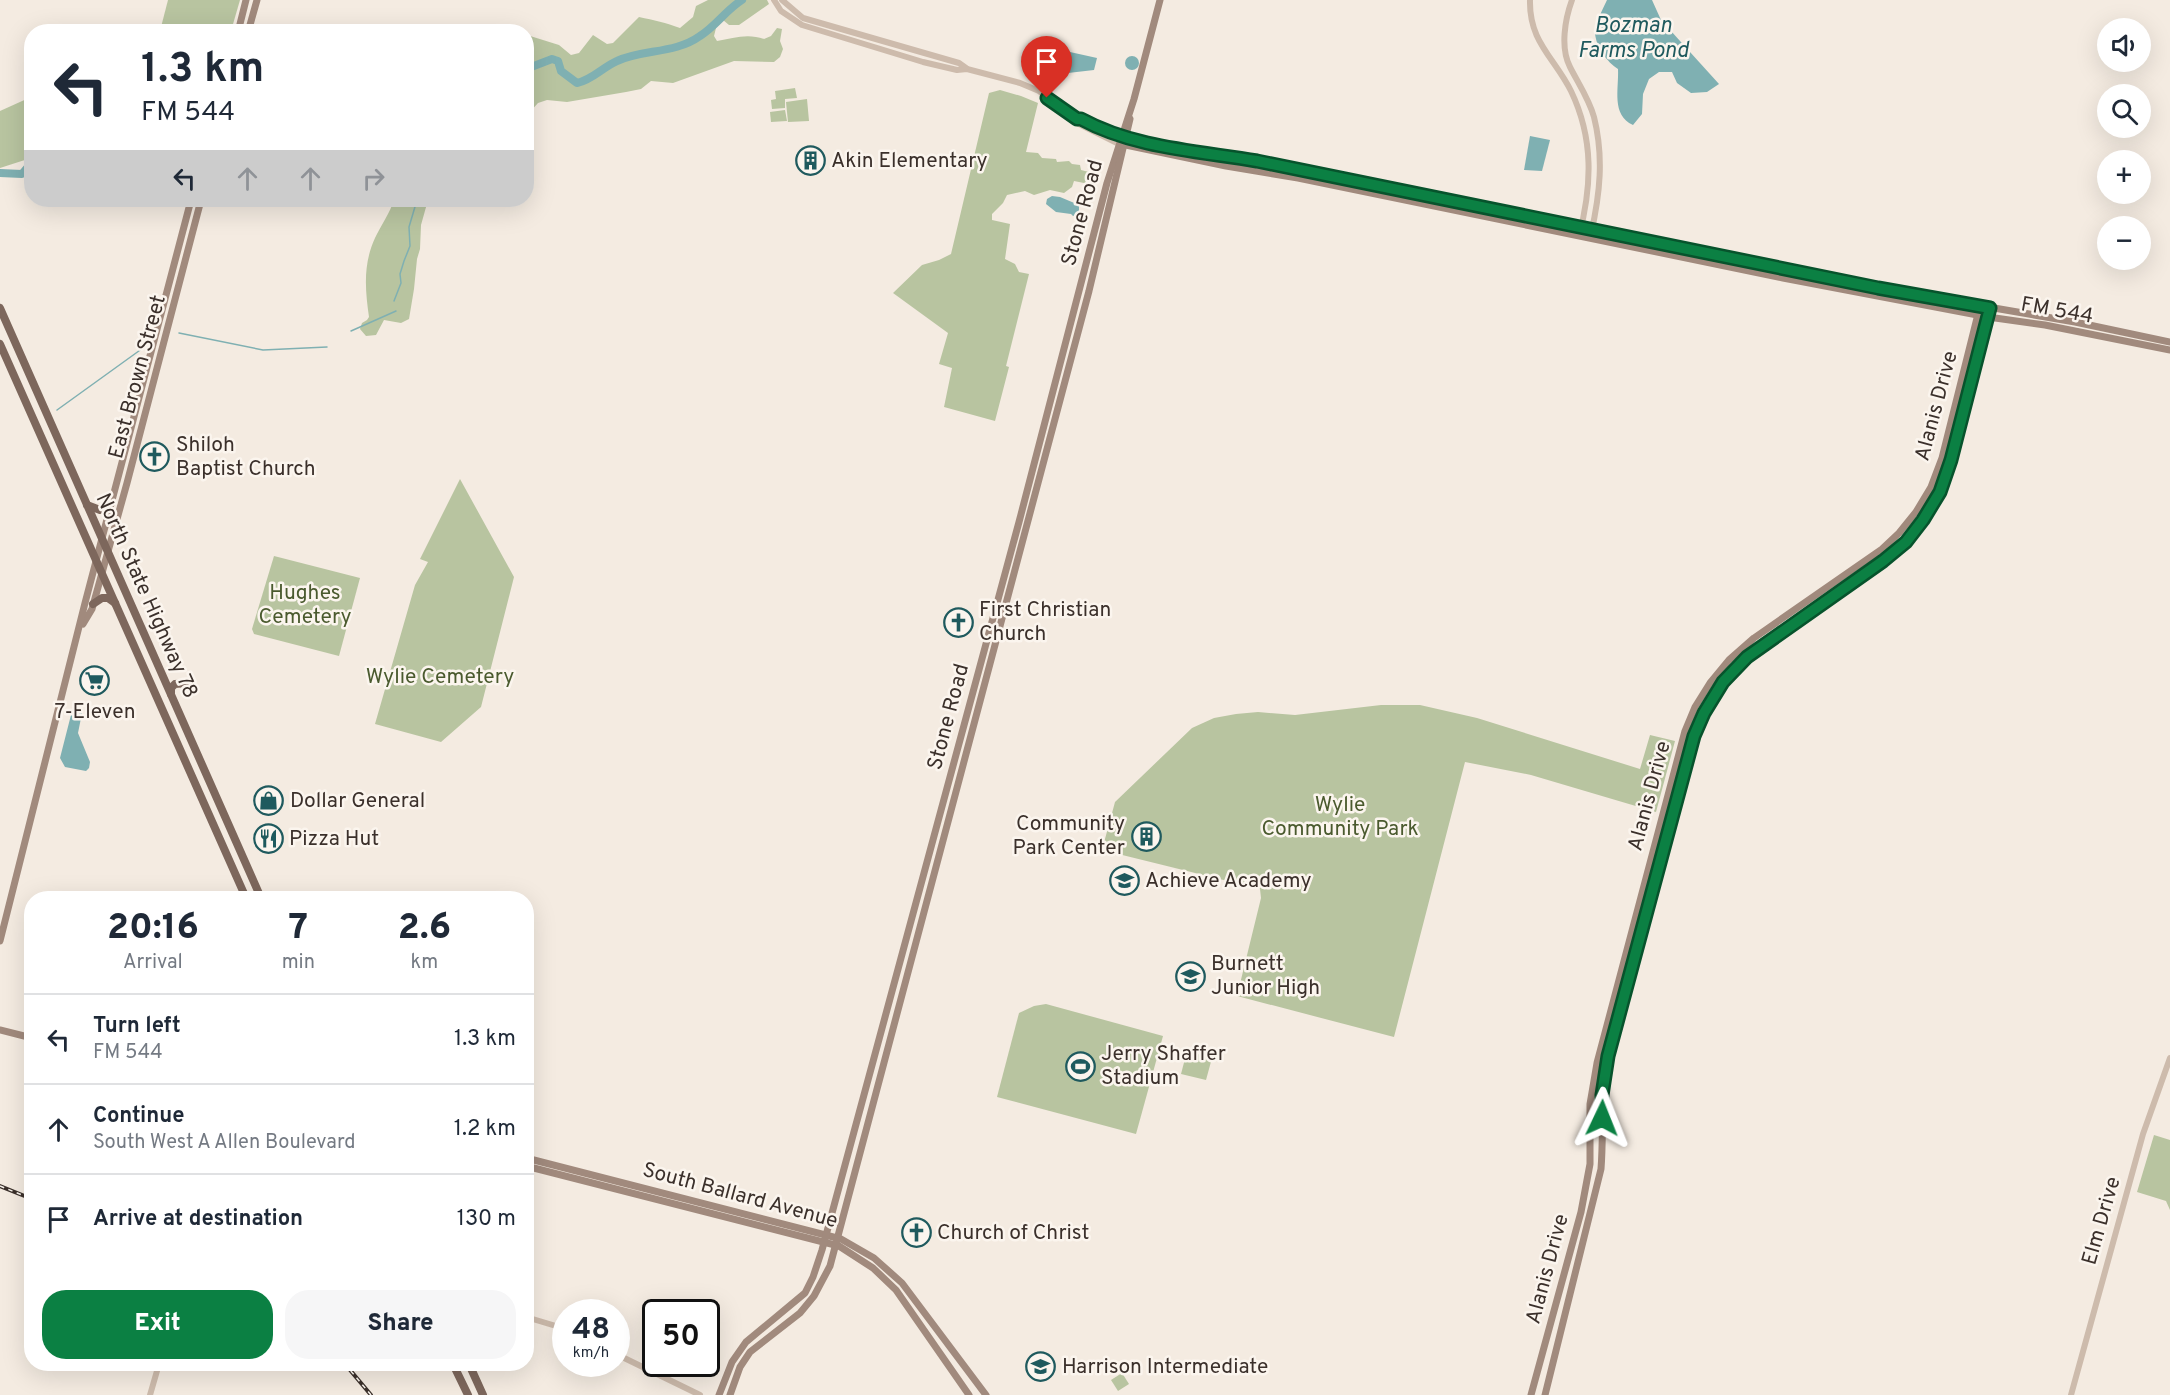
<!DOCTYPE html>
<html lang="en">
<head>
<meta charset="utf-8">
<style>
  body { margin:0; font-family:Overpass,sans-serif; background:#f6f6f7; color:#1f2937; height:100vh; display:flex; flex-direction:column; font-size:22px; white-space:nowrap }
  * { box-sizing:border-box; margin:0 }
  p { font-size:20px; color:#747a83 }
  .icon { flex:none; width:33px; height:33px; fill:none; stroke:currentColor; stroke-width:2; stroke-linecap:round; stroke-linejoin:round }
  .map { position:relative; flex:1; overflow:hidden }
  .details { position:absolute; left:24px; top:891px; width:510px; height:480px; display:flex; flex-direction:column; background:#fff; border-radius:24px; box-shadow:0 6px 24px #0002 }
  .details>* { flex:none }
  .guide { position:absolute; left:24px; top:24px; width:510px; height:183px; border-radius:24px; box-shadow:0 6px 24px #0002; background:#fff; color:#1f2937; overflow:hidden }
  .controls { position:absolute; left:2097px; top:18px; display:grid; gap:12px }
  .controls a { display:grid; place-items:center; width:54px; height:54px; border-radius:50%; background:#fff; box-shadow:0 6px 24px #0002; font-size:30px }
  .speed { position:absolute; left:552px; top:1299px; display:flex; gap:12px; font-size:30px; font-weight:700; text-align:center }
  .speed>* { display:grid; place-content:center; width:78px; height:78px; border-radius:50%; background:#fff; box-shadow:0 6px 24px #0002; line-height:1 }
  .speed small { font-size:15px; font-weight:400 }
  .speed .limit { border:3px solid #111; border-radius:9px; background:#fff; color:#111 }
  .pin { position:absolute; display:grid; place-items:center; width:51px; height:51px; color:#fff; margin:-62px -26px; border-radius:50% 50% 50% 0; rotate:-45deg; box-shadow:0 0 6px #0007 }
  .pin .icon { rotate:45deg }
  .me { position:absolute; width:66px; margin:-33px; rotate:2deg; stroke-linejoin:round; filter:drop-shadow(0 0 4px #0008) }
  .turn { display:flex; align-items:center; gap:21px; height:126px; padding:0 18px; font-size:27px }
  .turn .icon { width:78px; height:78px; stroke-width:2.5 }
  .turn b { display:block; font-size:42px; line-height:51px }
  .lanes { display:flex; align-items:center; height:57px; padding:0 18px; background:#0003; justify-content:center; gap:30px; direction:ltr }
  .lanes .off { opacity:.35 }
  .eta { display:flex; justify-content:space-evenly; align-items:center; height:102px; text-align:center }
  .eta b { font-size:36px; font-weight:800; line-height:42px }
  .cta { display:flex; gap:12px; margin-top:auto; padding:12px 18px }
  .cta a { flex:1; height:69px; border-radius:24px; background:#0b8043; color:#fff; font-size:24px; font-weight:800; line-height:69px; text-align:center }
  .cta a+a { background:#f6f6f7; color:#1f2937 }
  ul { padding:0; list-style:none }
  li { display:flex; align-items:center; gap:18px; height:90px; padding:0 18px; border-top:2px solid #e0e1e3 }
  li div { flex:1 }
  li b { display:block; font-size:22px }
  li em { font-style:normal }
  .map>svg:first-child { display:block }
</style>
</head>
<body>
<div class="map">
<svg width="2170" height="1395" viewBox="0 0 2170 1395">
  <rect width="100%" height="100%" fill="#f4ebe1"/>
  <g fill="#b8c4a0">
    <path d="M168,0H240L231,31H160Z"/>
    <path d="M708,0H767L769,4L739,25H729L723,20L717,24L714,36L717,41C733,38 748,33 764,39L771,36L777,28L782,29L780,41L783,49L780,57L774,62L734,61L673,83L651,81L641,89L626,92L567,102L547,100L538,103L529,113L527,112V35L559,45L571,55L579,53L593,35L607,44L613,43L639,17C654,20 666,23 680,28L693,17L696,6Z"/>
    <path d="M795,88L797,98L785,99V108L772,109L771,100L776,99L775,91Z"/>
    <path d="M1000,90L1021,96L1038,103L1026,152L1038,153L1042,158L1056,159L1057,162L1069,161L1072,164L1080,165L1081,170L1093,173V180L1084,183L1074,181L1072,187L1064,193L1050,190L1034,195L1025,191L1007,195L1003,203L992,214V220L1010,224L1005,259L1015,264L1019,272L1029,274L1006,366L1009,367L995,421L944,407L952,368L939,364L948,333L893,293L922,265L939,260L951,254L989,93Z"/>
    <path d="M31,97V158L0,168V111Z"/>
    <path d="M807,99L809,121L788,122L786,102Z"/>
    <path d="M785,110L787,121L771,122L770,112Z"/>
    <path d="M394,200H428L421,225L420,249L417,259L414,289L409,319L401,323L384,320L376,335L366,336L360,329L362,323L367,320L369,317C365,289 363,264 375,238C381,225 390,213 394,200Z"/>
    <path d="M460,479L514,577L481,707L441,742L375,724L415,585L428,562L420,559Z"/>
    <path d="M274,556L360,578L339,656L254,634L252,629Z"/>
    <path d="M1381,705H1420L1477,718L1640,769L1650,735L1675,741L1656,812L1531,775L1465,762L1394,1037L1237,996L1261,898L1260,889L1102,850L1115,802L1192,728L1214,718L1236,714L1258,712L1295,715Z"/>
    <path d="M1046,1004L1163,1036L1136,1134L997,1097L1019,1013L1034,1006Z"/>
    <path d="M1187,1051L1212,1058L1206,1080L1181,1074Z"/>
    <path d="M2154,1135L2170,1140V1210L2166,1201L2137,1192Z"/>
    <path d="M1122,1373L1129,1384L1118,1391L1111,1380Z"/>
  </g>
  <g fill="#7fb0b2">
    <path d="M1607,0H1652L1661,20L1719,84L1707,92L1691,93L1677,83L1672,72H1659L1649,79L1643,94L1642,114L1633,125C1611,115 1619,89 1618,69C1607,62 1596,47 1595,33C1595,23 1603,9 1607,0Z"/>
    <path d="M1070,52L1097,58L1094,70L1068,73Z"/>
    <circle cx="1132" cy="63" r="7"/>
    <path d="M1530,136L1550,140L1542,171L1524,170Z"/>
    <path d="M1052,196L1060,197L1079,205V214L1073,216L1071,214L1056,212L1046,204L1047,199Z"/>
    <path d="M75,709L82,713L78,733L90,762L89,768L86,771L65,767L60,758L72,711Z"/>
  </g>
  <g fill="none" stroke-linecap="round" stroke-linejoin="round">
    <g stroke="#7fb0b2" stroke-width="1.5">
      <path d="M394,301L401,283L400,274L404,261L410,246L409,227L417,200"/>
      <path d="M351,331L396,311"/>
      <path d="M179,333L263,350L327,347"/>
      <path d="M57,410L143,348"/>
    </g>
    <g stroke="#7fb0b2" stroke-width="8">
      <path d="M526,69L552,59L558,61L561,71L577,83C592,80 603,67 617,61C643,49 675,54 700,36C716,26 725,11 742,0"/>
      <path d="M0,173L22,174L32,162"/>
    </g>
    <g stroke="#cdbbac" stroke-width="6">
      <path d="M774,0L781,11L802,25L923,62L957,70L967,69L1020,83L1039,91L1077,119L1079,124L1119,144"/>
      <path d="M782,0L803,18L959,63L966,68"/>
      <path d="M1530,0C1529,42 1554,57 1571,91C1594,139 1592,186 1579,236"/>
      <path d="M1572,0C1565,19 1560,48 1570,67C1578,83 1589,99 1594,117C1604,157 1600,194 1591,234"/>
      <path d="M1077,119H1081L1121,137"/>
      <path d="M526,1317L566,1329"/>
      <path d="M616,1354L700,1395"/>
      <path d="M150,1395L159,1364"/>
      <path d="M2071,1395L2143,1134L2170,1058"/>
    </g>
    <g stroke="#a18a7d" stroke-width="7">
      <path d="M238,32L246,0"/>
      <path d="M248,32L257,0"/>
      <path d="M1125,138L1212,155L1257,161L1878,288L2075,322L2170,342"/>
      <path d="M1121,144L1226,166L1298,178L1783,278L1988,317L2045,325L2170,350"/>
      <path d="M83,624L92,609L127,483L201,200"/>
      <path d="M0,941L85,603L191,200"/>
      <path d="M0,1030L32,1038"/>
      <path d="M526,1158L841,1239L874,1258L902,1283L986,1395"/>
      <path d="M526,1166L839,1246L873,1268L896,1290L969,1395"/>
      <path d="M719,1395L732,1362L746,1342L805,1293L813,1277L822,1250L1019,522L1107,183L1134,99L1160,0"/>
      <path d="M730,1395L740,1367L750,1352L800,1313L814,1296L830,1266L1089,291L1130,119"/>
      <path d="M1531,1395L1581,1212L1590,1164V1104L1597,1063L1685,731L1695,707L1710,683L1729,660L1754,638L1882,549L1899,533L1916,512L1931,487L1942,458L1980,306"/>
      <path d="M1545,1395L1601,1169C1604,1131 1600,1094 1608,1056L1694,736C1726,657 1789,627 1855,581C1872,568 1891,557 1906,541C1941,505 1952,458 1965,410C1973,376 1982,342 1990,308"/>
    </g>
    <g stroke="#7d675c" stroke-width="8">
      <path d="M0,308L261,898"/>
      <path d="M0,344L246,898"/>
      <path d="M87,505L100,510L111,503"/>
      <path d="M93,604L102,598H108L115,603"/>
      <path d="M171,694V688L175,684L187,683"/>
      <path d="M453,1364L468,1395"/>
      <path d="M469,1364L483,1395"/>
    </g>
    <defs>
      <g id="rail">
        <path d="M0,1186L32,1199"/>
        <path d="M345,1364L371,1395"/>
      </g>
    </defs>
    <use href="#rail" stroke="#3b302b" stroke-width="4"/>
    <use href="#rail" stroke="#fbf5ee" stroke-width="1.5" stroke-dasharray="4.5" stroke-linecap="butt"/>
  </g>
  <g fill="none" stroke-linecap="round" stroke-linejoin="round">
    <defs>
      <path id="route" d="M1047,98L1077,119H1081C1134,148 1198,151 1257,161L1878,288L1990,308L1951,460L1940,492L1923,520L1906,542L1883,561L1747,657L1723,682L1704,713L1694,736L1608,1056L1602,1095V1118"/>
    </defs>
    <use href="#route" stroke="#07532c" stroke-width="15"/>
    <use href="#route" stroke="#0b8043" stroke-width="10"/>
  </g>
  <defs>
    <symbol id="building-ring" viewBox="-11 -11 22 22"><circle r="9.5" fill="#fbf5ee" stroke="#1f5a5e" stroke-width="1.5"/><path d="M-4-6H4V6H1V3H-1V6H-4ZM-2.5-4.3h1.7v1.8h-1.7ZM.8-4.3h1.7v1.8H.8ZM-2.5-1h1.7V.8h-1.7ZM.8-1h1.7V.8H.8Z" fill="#1f5a5e"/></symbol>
    <symbol id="church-ring" viewBox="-11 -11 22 22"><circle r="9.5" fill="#fbf5ee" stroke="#1f5a5e" stroke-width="1.5"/><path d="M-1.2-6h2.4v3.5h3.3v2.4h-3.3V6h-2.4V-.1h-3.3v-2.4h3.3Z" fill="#1f5a5e"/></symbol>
    <symbol id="supermarket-ring" viewBox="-11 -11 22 22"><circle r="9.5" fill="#fbf5ee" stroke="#1f5a5e" stroke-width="1.5"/><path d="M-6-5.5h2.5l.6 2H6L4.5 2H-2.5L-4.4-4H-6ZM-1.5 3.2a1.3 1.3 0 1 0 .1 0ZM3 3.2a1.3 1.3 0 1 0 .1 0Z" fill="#1f5a5e"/></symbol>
    <symbol id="shop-ring" viewBox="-11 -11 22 22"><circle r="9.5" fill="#fbf5ee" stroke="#1f5a5e" stroke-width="1.5"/><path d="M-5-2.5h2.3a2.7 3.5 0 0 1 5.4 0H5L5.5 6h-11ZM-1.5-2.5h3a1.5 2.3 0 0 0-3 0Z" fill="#1f5a5e"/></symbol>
    <symbol id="restaurant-ring" viewBox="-11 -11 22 22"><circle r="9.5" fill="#fbf5ee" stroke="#1f5a5e" stroke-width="1.5"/><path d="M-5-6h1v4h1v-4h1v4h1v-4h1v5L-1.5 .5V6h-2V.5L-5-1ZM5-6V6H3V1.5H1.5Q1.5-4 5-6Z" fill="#1f5a5e"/></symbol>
    <symbol id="school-ring" viewBox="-11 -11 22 22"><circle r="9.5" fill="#fbf5ee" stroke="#1f5a5e" stroke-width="1.5"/><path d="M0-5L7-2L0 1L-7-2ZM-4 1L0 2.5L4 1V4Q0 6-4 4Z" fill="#1f5a5e"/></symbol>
    <symbol id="stadium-ring" viewBox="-11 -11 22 22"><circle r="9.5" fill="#fbf5ee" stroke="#1f5a5e" stroke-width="1.5"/><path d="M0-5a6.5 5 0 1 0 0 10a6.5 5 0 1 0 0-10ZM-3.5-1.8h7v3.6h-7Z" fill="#1f5a5e"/></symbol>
  </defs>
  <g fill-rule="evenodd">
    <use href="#building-ring" x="794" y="144" width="33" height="33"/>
    <use href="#church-ring" x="138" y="440" width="33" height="33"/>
    <use href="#church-ring" x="942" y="606" width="33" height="33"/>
    <use href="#supermarket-ring" x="78" y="664" width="33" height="33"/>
    <use href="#shop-ring" x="252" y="784" width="33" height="33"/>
    <use href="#building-ring" x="1130" y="820" width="33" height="33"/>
    <use href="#restaurant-ring" x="252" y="822" width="33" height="33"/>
    <use href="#school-ring" x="1108" y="864" width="33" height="33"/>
    <use href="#school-ring" x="1174" y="960" width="33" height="33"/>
    <use href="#stadium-ring" x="1064" y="1050" width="33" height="33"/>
    <use href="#church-ring" x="900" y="1216" width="33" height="33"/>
    <use href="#school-ring" x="1024" y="1350" width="33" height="33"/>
  </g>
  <g text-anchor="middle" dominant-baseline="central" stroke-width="5" stroke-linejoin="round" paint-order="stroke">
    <g font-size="21" fill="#3b302b" stroke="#fbf5ee" text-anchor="start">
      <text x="831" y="161">Akin Elementary</text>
      <text x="176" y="445">Shiloh<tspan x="176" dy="24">Baptist Church</tspan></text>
      <text x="979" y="610">First Christian<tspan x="979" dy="24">Church</tspan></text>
      <text x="95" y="712" text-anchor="middle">7-Eleven</text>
      <text x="290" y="801">Dollar General</text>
      <text x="1125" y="824" text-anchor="end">Community<tspan x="1125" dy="24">Park Center</tspan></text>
      <text x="289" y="839">Pizza Hut</text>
      <text x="1145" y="881">Achieve Academy</text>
      <text x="1211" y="964">Burnett<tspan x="1211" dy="24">Junior High</tspan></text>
      <text x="1101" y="1054">Jerry Shaffer<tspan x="1101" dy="24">Stadium</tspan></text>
      <text x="937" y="1233">Church of Christ</text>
      <text x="1062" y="1367">Harrison Intermediate</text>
    </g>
    <g font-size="21" fill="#3b302b" stroke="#fbf5ee">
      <text transform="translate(1083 213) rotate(-75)">Stone Road</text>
      <text transform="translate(2057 311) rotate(10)">FM 544</text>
      <text transform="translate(138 377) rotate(-75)">East Brown Street</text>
      <text transform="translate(1937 406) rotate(-75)">Alanis Drive</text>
      <text transform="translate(146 596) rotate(66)">North State Highway 78</text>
      <text transform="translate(949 717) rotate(-75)">Stone Road</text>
      <text transform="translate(1650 796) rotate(-75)">Alanis Drive</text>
      <text transform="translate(740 1196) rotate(15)">South Ballard Avenue</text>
      <text transform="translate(2102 1221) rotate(-74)">Elm Drive</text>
      <text transform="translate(1548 1269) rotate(-75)">Alanis Drive</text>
    </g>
    <g font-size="21" fill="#4a5a2e" stroke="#fbf5ee">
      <text x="305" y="593">Hughes<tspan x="305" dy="24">Cemetery</tspan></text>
      <text x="440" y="677">Wylie Cemetery</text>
      <text x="1340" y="805">Wylie<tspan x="1340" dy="24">Community Park</tspan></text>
    </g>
    <g font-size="22" font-style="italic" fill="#1f5a5e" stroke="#fbf5ee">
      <text x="1633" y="26">Bozman<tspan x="1633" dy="25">Farms Pond</tspan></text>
    </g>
  </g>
</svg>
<div class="controls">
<a><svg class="icon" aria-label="sound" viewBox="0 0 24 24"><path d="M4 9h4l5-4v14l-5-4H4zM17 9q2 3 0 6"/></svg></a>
<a><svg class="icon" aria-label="search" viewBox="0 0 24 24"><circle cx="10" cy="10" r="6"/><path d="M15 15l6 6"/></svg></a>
<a>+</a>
<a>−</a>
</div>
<div class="speed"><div>48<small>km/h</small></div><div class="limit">50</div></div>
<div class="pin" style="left:1047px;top:98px;background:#d93025"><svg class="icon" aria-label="arrive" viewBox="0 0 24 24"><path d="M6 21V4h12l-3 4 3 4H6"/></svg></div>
<svg class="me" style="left:1602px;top:1118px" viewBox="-20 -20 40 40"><path d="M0-17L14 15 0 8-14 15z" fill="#0b8043" stroke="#fff" stroke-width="4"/></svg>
<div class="guide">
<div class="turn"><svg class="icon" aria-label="left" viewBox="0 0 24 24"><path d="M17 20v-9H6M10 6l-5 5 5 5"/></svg><div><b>1.3 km</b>FM 544</div></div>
<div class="lanes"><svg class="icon" aria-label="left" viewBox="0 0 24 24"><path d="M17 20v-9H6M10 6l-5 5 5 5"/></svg><svg class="icon off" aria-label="ahead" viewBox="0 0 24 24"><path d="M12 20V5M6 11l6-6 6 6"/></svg><svg class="icon off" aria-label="ahead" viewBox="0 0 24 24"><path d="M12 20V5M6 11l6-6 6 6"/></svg><svg class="icon off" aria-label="right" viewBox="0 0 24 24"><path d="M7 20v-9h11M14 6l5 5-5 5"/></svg></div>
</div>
<section class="details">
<div class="eta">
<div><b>20:16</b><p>Arrival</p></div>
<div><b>7</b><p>min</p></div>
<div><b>2.6</b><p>km</p></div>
</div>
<ul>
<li><svg class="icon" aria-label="left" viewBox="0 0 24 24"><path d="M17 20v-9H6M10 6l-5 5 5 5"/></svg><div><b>Turn left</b><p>FM 544</p></div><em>1.3 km</em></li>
<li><svg class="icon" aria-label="ahead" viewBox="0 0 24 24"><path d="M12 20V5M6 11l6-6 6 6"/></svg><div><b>Continue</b><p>South West A Allen Boulevard</p></div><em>1.2 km</em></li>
<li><svg class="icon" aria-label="arrive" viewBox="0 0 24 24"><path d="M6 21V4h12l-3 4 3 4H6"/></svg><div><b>Arrive at destination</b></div><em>130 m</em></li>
</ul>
<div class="cta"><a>Exit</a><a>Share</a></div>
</section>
</div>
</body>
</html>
